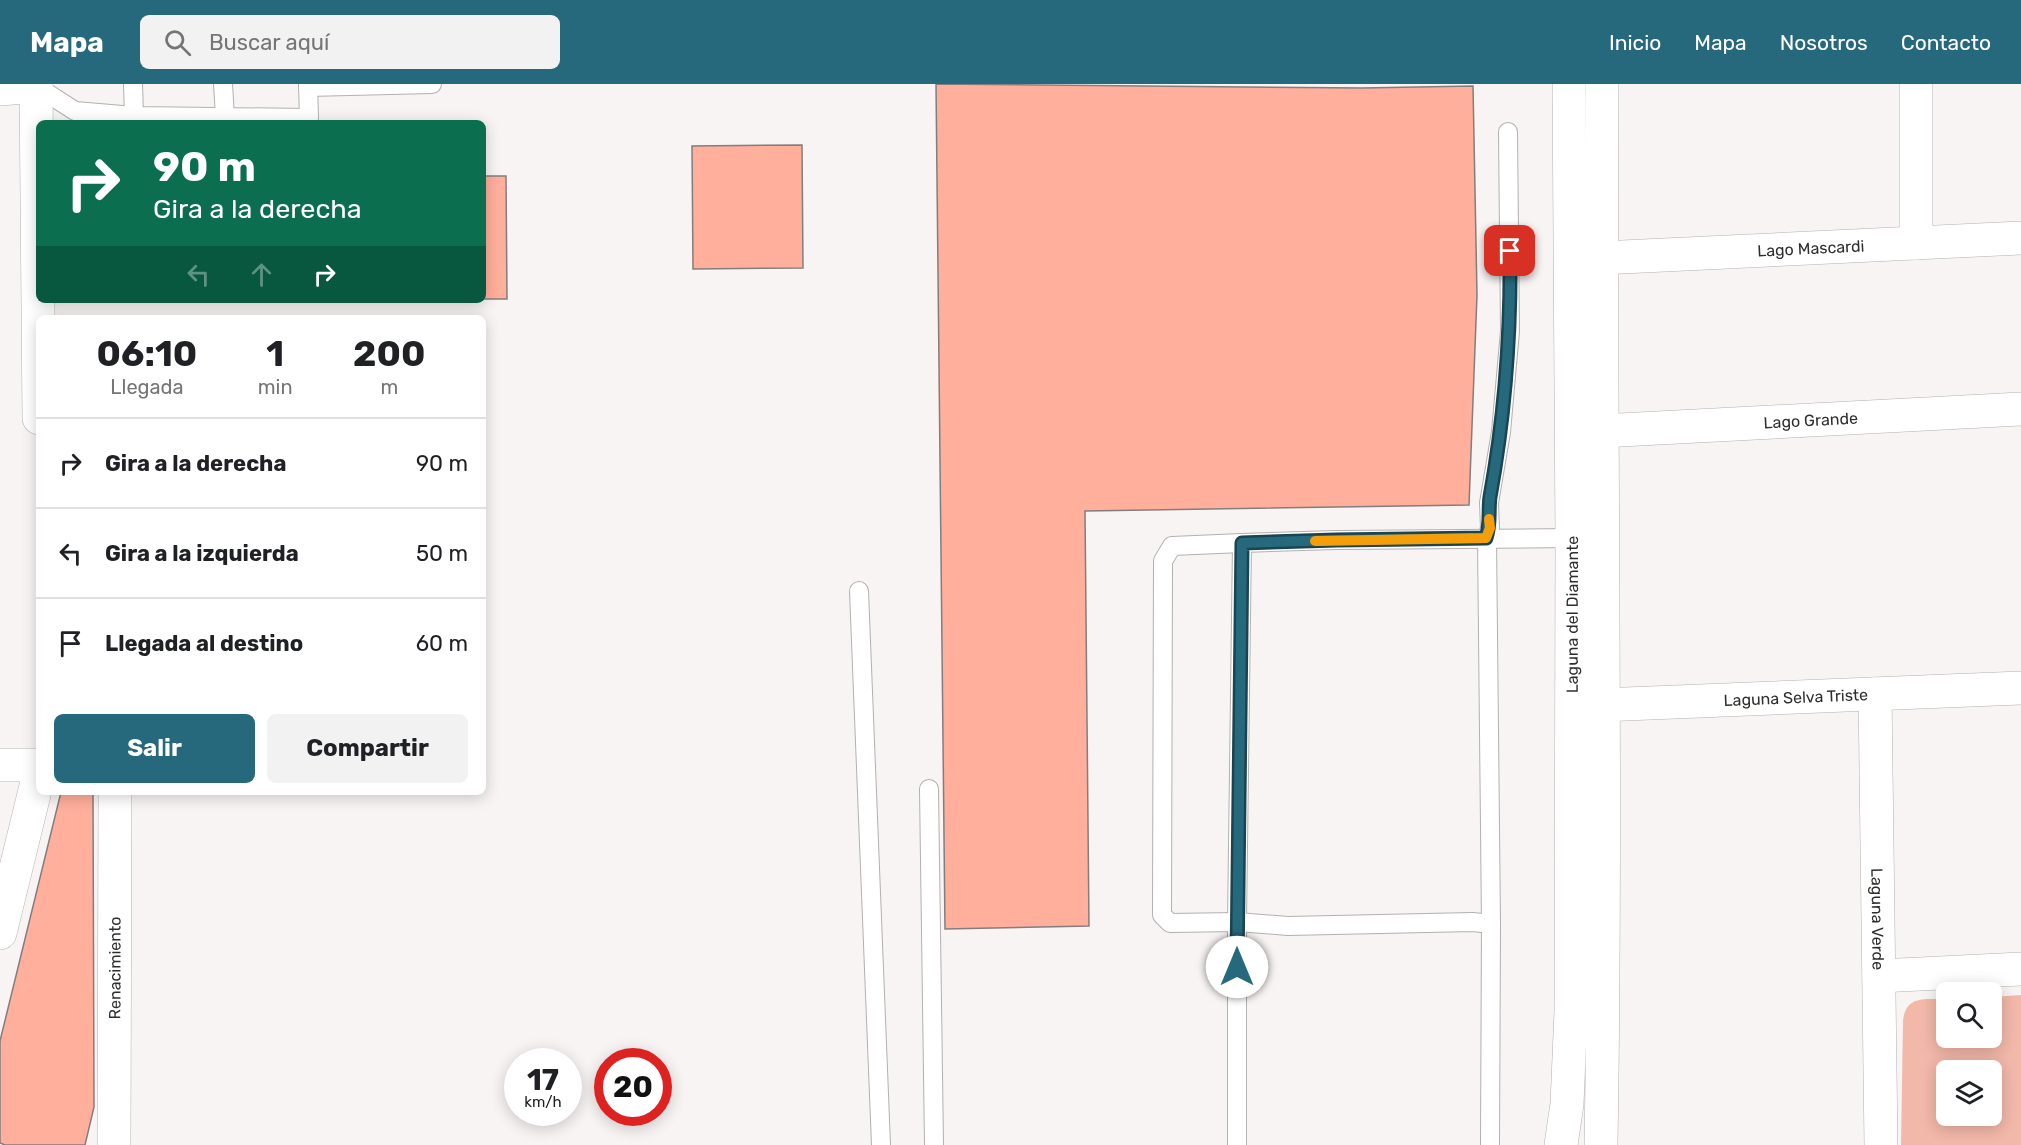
<!DOCTYPE html>
<html lang="es">
<head>
<meta charset="utf-8">
<style>
  body { margin:0; font-family:Rubik,sans-serif; background:#f2f2f2; color:#202124; height:100vh; display:flex; flex-direction:column; font-size:22px; white-space:nowrap }
  * { box-sizing:border-box; margin:0 }
  p { font-size:20px; color:#757577 }
  .icon { flex:none; width:33px; height:33px; fill:none; stroke:currentColor; stroke-width:2; stroke-linecap:round; stroke-linejoin:round }
  .map { position:relative; flex:1; overflow:hidden }
  .side { position:absolute; left:36px; top:231px; width:450px; height:480px; display:flex; flex-direction:column; background:#fff; border-radius:9px; box-shadow:0 3px 15px #0003 }
  .side>* { flex:none }
  .top-card { position:absolute; left:36px; top:36px; width:450px; height:183px; border-radius:9px; box-shadow:0 3px 15px #0003; background:#0b6e4f; color:#fff; overflow:hidden }
  .tools { position:absolute; left:1936px; top:898px; display:grid; gap:12px }
  .tools a { display:grid; place-items:center; width:66px; height:66px; border-radius:9px; background:#fff; box-shadow:0 3px 15px #0003; font-size:30px }
  .speed { position:absolute; left:504px; top:964px; display:flex; gap:12px; font-size:30px; font-weight:700; text-align:center }
  .speed>* { display:grid; place-content:center; width:78px; height:78px; border-radius:50%; background:#fff; box-shadow:0 3px 15px #0003; line-height:1 }
  .speed small { font-size:15px; font-weight:400 }
  .speed .limit { border:9px solid #d22; background:#fff; color:#111 }
  .pin { position:absolute; display:grid; place-items:center; width:51px; height:51px; color:#fff; margin:-26px; border-radius:12px; box-shadow:0 3px 9px #0006 }
  .me { position:absolute; width:66px; margin:-33px; rotate:0deg; stroke-linejoin:round; filter:drop-shadow(0 0 4px #0008) }
  .turn { display:flex; align-items:center; gap:21px; height:126px; padding:0 18px; font-size:27px }
  .turn .icon { width:78px; height:78px; stroke-width:2.5 }
  .turn b { display:block; font-size:42px; line-height:51px }
  .lanes { display:flex; align-items:center; height:57px; padding:0 18px; background:#0003; justify-content:center; gap:30px; direction:ltr }
  .lanes .off { opacity:.35 }
  .eta { display:flex; justify-content:space-evenly; align-items:center; height:102px; text-align:center }
  .eta b { font-size:36px; font-weight:700; line-height:42px }
  .primary-button { display:flex; gap:12px; margin-top:auto; padding:12px 18px }
  .primary-button a { flex:1; height:69px; border-radius:9px; background:#27697c; color:#fff; font-size:24px; font-weight:700; line-height:69px; text-align:center }
  .primary-button a+a { background:#f2f2f2; color:#202124 }
  ul { padding:0; list-style:none }
  li { display:flex; align-items:center; gap:18px; height:90px; padding:0 18px; border-top:2px solid #e0e0e0 }
  li div { flex:1 }
  li b { display:block; font-size:22px }
  li em { font-style:normal }
  header { display:flex; align-items:center; gap:36px; box-sizing:border-box; height:84px; padding:0 30px; background:#27697c; color:#fff }
  header strong { font-size:28px }
  nav { display:flex; gap:33px; margin-inline-start:auto; font-size:21px }
  .search { width:420px; height:54px; background:#f2f2f2; display:flex; align-items:center; gap:15px; box-sizing:border-box; padding:0 21px; border-radius:9px; color:#757577; font-size:22px }
  .map>svg:first-child { display:block }
</style>
</head>
<body>
<header>
<strong>Mapa</strong>
<div class="search"><svg class="icon" aria-label="search" viewBox="0 0 24 24"><circle cx="10" cy="10" r="6"/><path d="M15 15l6 6"/></svg>Buscar aquí</div>
<nav><a>Inicio</a><a>Mapa</a><a>Nosotros</a><a>Contacto</a></nav>
</header>
<div class="map">
<svg width="2021" height="1061" viewBox="0 0 2021 1061">
  <rect width="100%" height="100%" fill="#f8f4f3"/>
  <path fill="#f2b8a9" fill-rule="evenodd" d="M2021,911V1061H1901L1903,937C1906,910 1926,916 1947,915V954H1992V913ZM1947,987H1992V1032H1947Z"/>
  <g fill="#ffaf9b" stroke="#827e7d" stroke-width="1.5">
    <path d="M936,0L1362,4L1473,2L1477,211L1469,421L1085,427L1089,842L945,845Z"/>
    <path d="M802,61L803,184L693,185L692,62Z"/>
    <path d="M483,92H506L507,215H483Z"/>
    <path d="M61,708H93L94,1023L85,1061H5L0,1059V957Z"/>
  </g>
  <g fill="none" stroke-linecap="round" stroke-linejoin="round">
    <defs>
      <g id="service">
        <path d="M40,0L36,2L75,27L134,32L309,34L308,0"/>
        <path d="M133,0L134,32"/>
        <path d="M223,0L225,33"/>
        <path d="M308,3L432,0"/>
        <path d="M1242,459L1172,462L1163,477L1162,831L1170,839L1237,838L1288,842L1473,838L1491,840"/>
        <path d="M859,507L881,1061"/>
        <path d="M929,705L934,1061"/>
        <path d="M1237,1061V838L1242,459L1336,456L1572,454"/>
        <path d="M1490,1061L1491,840L1487,454L1490,444L1489,419L1501,348L1510,247L1508,48"/>
      </g>
      <g id="minor">
        <path d="M36,0L39,334"/>
        <path d="M1916,0V159"/>
        <path d="M0,5L36,2"/>
        <path id="s1" d="M1601,174L2021,154"/>
        <path id="s2" d="M1573,347H1601L2021,325"/>
        <path id="s3" d="M1875,610L1881,1061"/>
        <path id="s4" d="M1576,622L2021,604"/>
        <path d="M0,681H39"/>
        <path d="M0,849L39,690"/>
        <path d="M1879,892L2021,885"/>
        <path id="s5" d="M114,1061L115,708"/>
      </g>
      <g id="tertiary">
        <path id="s6" d="M1561,1061L1567,1020L1571,927L1572,454L1569,0"/>
        <path d="M1601,1061C1607,707 1600,354 1602,0"/>
      </g>
    </defs>
    <use href="#service" stroke="#b4b0af" stroke-width="20"/>
    <use href="#minor" stroke="#b4b0af" stroke-width="34"/>
    <use href="#tertiary" stroke="#b4b0af" stroke-width="34"/>
    <use href="#service" stroke="#fff" stroke-width="18"/>
    <use href="#minor" stroke="#fff" stroke-width="33"/>
    <use href="#tertiary" stroke="#fff" stroke-width="33"/>
  </g>
  <g fill="none" stroke-linecap="round" stroke-linejoin="round">
    <defs>
      <path id="route" d="M1237,883L1242,459L1336,456L1486,454C1491,440 1488,427 1490,413C1505,331 1511,250 1510,167"/>
    </defs>
    <use href="#route" stroke="#194451" stroke-width="15"/>
    <use href="#route" stroke="#27697c" stroke-width="10"/>
    <path stroke="#f59e0b" stroke-width="10" d="M1315,457L1486,454L1490,444L1489,435"/>
  </g>
  <g text-anchor="middle" dominant-baseline="central" stroke-width="5" stroke-linejoin="round" paint-order="stroke">
    <g font-size="16" fill="#2f2e2d" stroke="#fff">
      <text stroke="none"><textPath href="#s1" startOffset="210">Lago Mascardi</textPath></text>
      <text stroke="none"><textPath href="#s2" startOffset="238">Lago Grande</textPath></text>
      <text stroke="none"><textPath href="#s6" startOffset="531">Laguna del Diamante</textPath></text>
      <text stroke="none"><textPath href="#s4" startOffset="220">Laguna Selva Triste</textPath></text>
      <text stroke="none"><textPath href="#s3" startOffset="225">Laguna Verde</textPath></text>
      <text stroke="none"><textPath href="#s5" startOffset="177">Renacimiento</textPath></text>
    </g>
  </g>
</svg>
<div class="tools">
<a><svg class="icon" aria-label="search" viewBox="0 0 24 24"><circle cx="10" cy="10" r="6"/><path d="M15 15l6 6"/></svg></a>
<a><svg class="icon" aria-label="layers" viewBox="0 0 24 24"><path d="M12 4l9 5-9 5-9-5zM3 14l9 5 9-5"/></svg></a>
</div>
<div class="speed"><div>17<small>km/h</small></div><div class="limit">20</div></div>
<div class="pin" style="left:1510px;top:167px;background:#d93025"><svg class="icon" aria-label="arrive" viewBox="0 0 24 24"><path d="M6 21V4h12l-3 4 3 4H6"/></svg></div>
<svg class="me" style="left:1237px;top:883px" viewBox="-20 -20 40 40"><circle r="19" fill="#fff"/><path d="M0-13L10 11 0 6-10 11z" fill="#27697c"/></svg>
<div class="top-card">
<div class="turn"><svg class="icon" aria-label="right" viewBox="0 0 24 24"><path d="M7 20v-9h11M14 6l5 5-5 5"/></svg><div><b>90 m</b>Gira a la derecha</div></div>
<div class="lanes"><svg class="icon off" aria-label="left" viewBox="0 0 24 24"><path d="M17 20v-9H6M10 6l-5 5 5 5"/></svg><svg class="icon off" aria-label="ahead" viewBox="0 0 24 24"><path d="M12 20V5M6 11l6-6 6 6"/></svg><svg class="icon" aria-label="right" viewBox="0 0 24 24"><path d="M7 20v-9h11M14 6l5 5-5 5"/></svg></div>
</div>
<section class="side">
<div class="eta">
<div><b>06:10</b><p>Llegada</p></div>
<div><b>1</b><p>min</p></div>
<div><b>200</b><p>m</p></div>
</div>
<ul>
<li><svg class="icon" aria-label="right" viewBox="0 0 24 24"><path d="M7 20v-9h11M14 6l5 5-5 5"/></svg><div><b>Gira a la derecha</b></div><em>90 m</em></li>
<li><svg class="icon" aria-label="left" viewBox="0 0 24 24"><path d="M17 20v-9H6M10 6l-5 5 5 5"/></svg><div><b>Gira a la izquierda</b></div><em>50 m</em></li>
<li><svg class="icon" aria-label="arrive" viewBox="0 0 24 24"><path d="M6 21V4h12l-3 4 3 4H6"/></svg><div><b>Llegada al destino</b></div><em>60 m</em></li>
</ul>
<div class="primary-button"><a>Salir</a><a>Compartir</a></div>
</section>
</div>
</body>
</html>
